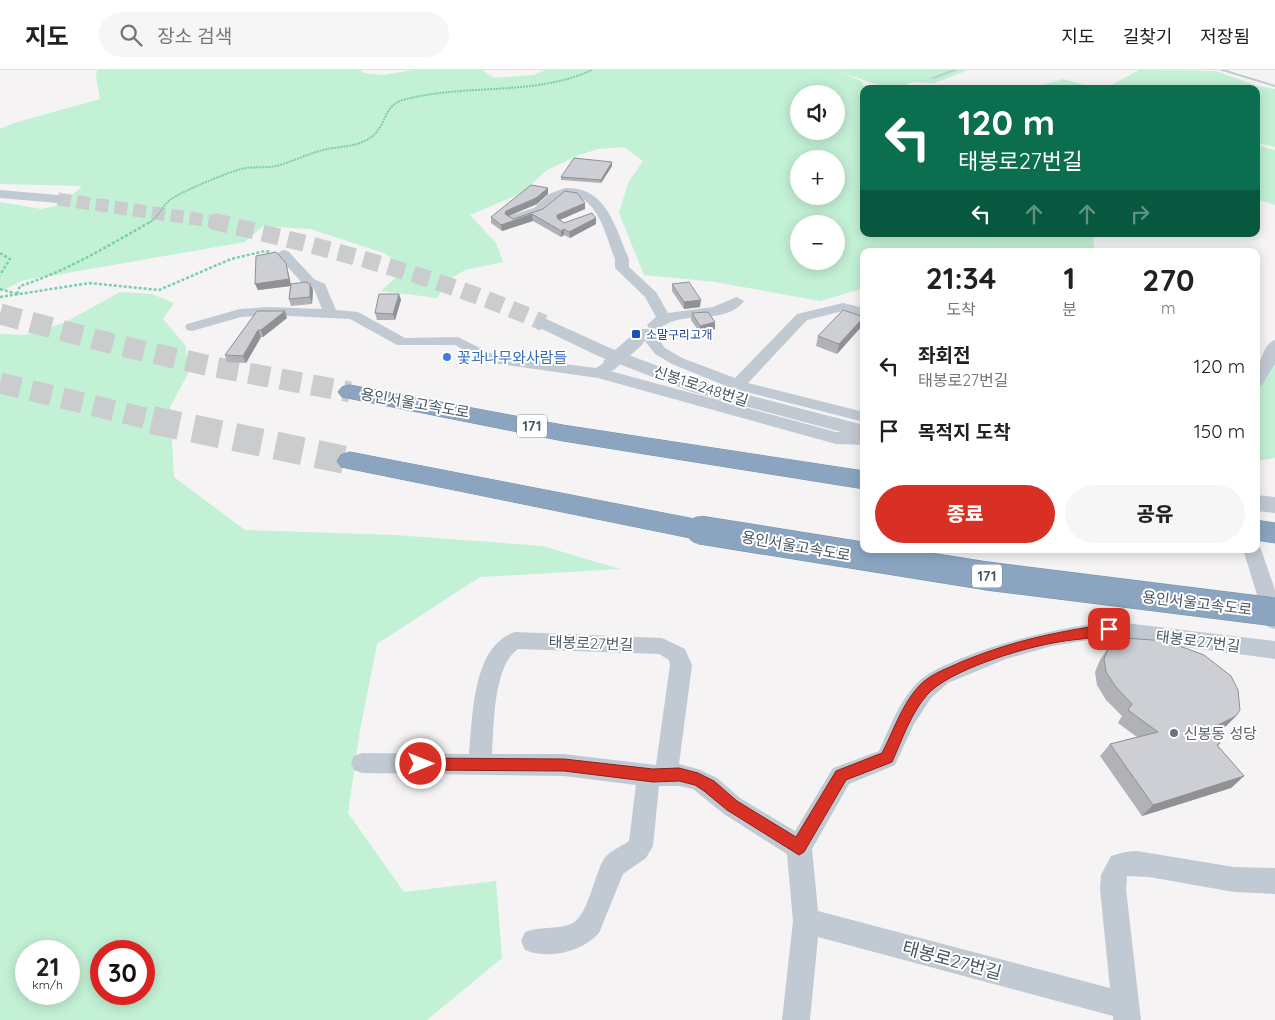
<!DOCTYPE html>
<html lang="ko">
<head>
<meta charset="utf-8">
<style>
  body { margin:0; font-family:Quicksand,"Noto Sans KR",sans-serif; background:#f6f6f6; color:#202124; height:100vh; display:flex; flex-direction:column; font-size:19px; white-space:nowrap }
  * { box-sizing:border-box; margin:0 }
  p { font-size:16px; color:#757577 }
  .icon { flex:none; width:28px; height:28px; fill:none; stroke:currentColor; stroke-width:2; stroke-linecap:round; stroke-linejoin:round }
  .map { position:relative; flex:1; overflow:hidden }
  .sheet { position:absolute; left:860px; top:178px; width:400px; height:305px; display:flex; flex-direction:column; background:#fff; border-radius:10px; box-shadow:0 2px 12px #0003 }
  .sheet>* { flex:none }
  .hud { position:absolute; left:860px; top:15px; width:400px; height:152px; border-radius:10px; box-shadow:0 2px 12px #0003; background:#0b6e4f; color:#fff; overflow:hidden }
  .tools { position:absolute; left:790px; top:15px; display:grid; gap:10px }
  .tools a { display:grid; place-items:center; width:55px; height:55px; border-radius:50%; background:#fff; box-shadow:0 2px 12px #0003; font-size:25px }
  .speed { position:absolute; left:15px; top:870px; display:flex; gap:10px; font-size:25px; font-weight:700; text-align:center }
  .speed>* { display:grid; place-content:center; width:65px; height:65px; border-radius:50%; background:#fff; box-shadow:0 2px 12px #0003; line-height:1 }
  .speed small { font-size:12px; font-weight:400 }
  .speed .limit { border:8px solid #d22; background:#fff; color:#111 }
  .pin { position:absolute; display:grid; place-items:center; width:42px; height:42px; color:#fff; margin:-21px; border-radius:10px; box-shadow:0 2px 8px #0006 }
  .me { position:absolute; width:55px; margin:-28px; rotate:90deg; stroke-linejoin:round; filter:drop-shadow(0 0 4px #0008) }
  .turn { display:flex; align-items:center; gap:18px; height:105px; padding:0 15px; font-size:22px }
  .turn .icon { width:65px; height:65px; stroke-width:2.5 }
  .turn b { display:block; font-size:35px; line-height:42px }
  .lanes { display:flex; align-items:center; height:48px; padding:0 15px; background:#0003; justify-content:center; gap:25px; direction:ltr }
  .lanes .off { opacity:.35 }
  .eta { display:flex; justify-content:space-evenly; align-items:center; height:85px; text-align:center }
  .eta b { font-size:30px; font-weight:800; line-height:35px }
  .action { display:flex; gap:10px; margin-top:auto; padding:10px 15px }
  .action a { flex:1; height:58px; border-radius:30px; background:#d93025; color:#fff; font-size:20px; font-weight:800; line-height:58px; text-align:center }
  .action a+a { background:#f6f6f6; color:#202124 }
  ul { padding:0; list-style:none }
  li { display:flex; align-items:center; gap:15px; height:65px; padding:0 15px }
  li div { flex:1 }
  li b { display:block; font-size:19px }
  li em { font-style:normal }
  header { display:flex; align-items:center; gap:30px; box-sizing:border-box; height:70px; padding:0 25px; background:#fff; border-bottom:1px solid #e0e0e0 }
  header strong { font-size:24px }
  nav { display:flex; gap:28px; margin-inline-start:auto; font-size:18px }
  .search { width:350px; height:45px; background:#f6f6f6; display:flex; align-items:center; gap:12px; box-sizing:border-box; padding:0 18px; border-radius:28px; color:#757577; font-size:19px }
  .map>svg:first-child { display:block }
</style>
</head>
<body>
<header>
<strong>지도</strong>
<div class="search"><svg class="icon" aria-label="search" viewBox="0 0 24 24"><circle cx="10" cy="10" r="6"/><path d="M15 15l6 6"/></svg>장소 검색</div>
<nav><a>지도</a><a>길찾기</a><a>저장됨</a></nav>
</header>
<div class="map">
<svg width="1275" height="950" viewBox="0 0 1275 950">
  <rect width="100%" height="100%" fill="#f5f3f3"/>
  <g fill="#c3f1d5" fill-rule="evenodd">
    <path d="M97,0H360L364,3L384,5L413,0H482L494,8L534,5L545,0H964L966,1L934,13L912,12L900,18L889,19L841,2L863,12L864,164H1093L1094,178L1090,181H864V218L820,231L715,212L644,205L619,143L628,113L643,91L624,77L598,79L579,85L547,100L522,123L470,145L496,173L503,192L465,200L444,213L438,228L381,221L406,198L384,183L310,159L263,156L245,172L21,211L0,222V132L41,139L61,135L82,116L0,114V59L14,53L100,29L96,7ZM799,24H836V61H799ZM799,89H836V126H799ZM799,154H836V191H799Z"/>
    <path d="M1139,0L1216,1L1257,16L1275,19V77L1256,73V19H1104Z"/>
    <path d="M1063,9L1099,19H1030Z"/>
    <path d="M1256,75L1275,80V135L1256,129Z"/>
    <path d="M120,222L152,224L174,233L163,249L186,276L188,304L170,337L174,407L245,460L395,465L543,476L620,499L480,507L377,574L360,660L348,743L404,822L496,811L502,888L427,950H0V264L24,265L64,253ZM26,881H69V924H26ZM101,881H144V924H101Z"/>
    <path d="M1275,283V388L1256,391V316Z"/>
  </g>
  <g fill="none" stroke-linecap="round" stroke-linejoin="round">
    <path stroke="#caccce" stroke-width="13" stroke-dasharray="13 6" stroke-linecap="butt" d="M58,129L217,152"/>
    <path stroke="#caccce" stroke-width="17" stroke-dasharray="17 9" stroke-linecap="butt" d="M212,151C324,177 439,206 544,253"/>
    <g stroke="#caccce" stroke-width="21" stroke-dasharray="21 11" stroke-linecap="butt">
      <path d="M0,244L121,276L215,297L350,322"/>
      <path d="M0,313L157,351"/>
    </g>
    <path stroke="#caccce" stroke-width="28" stroke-dasharray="28 14" stroke-linecap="butt" d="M152,350L350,391"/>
    <defs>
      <g id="motorway">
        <path d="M350,315L563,355L864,401V419L563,371L342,327L338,322L342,317Z"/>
        <path d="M350,382L700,450L710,453L714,460L710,467L700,470L341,397L337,391L341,385Z"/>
        <path d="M1256,450L1275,453V473L1256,470Z"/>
      </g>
    </defs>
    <use href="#motorway" stroke="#7690ad" stroke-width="1"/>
    <path stroke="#7ad0a6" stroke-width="2" stroke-dasharray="2 1" stroke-linecap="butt" d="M150,152C159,147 162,136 170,130C180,122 222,105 235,101C249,95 263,99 276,96C292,92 307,84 323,80C335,77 349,77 360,73C389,63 380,36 403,30C464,13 533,27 592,0"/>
    <g stroke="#7ad0a6" stroke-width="2.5" stroke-dasharray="3 2" stroke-linecap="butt">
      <path d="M0,183L10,189L0,205"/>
      <path d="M0,219L17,224"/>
      <path d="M17,224L20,216C68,201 109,175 152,151"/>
      <path d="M0,227L90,213L159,220L231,189L265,181L270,182"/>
    </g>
    <g fill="#c1cad2" fill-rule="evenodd">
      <path d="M952,0H958L934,9L930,8Z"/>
      <path d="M1219,0H1226L1275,15V17Z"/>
    </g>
    <g fill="#c1cad2" fill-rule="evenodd">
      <path d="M565,118C607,116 615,158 629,189V197L656,222L668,243L713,237L737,227L744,231C729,252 695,244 674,251C665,253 659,261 649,258L647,255L656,247L645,227L615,198V189C605,165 598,123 565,125L557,130L550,139L543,143L513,153L507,149L509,146L534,138L549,124Z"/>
      <path d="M283,180L288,181L314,209L325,214L336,240L358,242L405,268L458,267L494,285L596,298L607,291L615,296L610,301L836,362L864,363V375L836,374L598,308L485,292L455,275H397L350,249L269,245L241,247L192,261L187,260L185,257L187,254L240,239L269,237L322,239L314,219L304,215L276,184Z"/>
      <path d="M843,233L864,238V247L843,241L807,250L748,313L864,342V352L731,318L672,294L655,284L645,271L637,274L630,270L641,259H651L665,278L682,288L735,308L797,244Z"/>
      <path d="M1275,270V294L1262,315L1256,317C1256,305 1262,273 1275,270Z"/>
      <path d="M1256,473L1261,479L1275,520V559L1268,557L1265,551L1243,479H1256Z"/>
      <path d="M1109,551L1275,571V589L1109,567L1052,576L1006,589L948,613L931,628L914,654L895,695L849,714L812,779L818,841L1110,918L1100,819L1101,805L1111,786L1125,782L1137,781L1234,797L1275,798V824L1234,822L1149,807L1127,806L1126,819L1141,950H1113V946L818,867L810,950H782L793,851L787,784L724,744L693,719L679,716H659L653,776L646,788L623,804L599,863C582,882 548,890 525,880L521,871L525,862C539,856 556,860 571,854C588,847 594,805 604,789C610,780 621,777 629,771L636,715L564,706L362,703L354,700L351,693L354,686L362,683L469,684C473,646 472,576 515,562L662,568L685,579L692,595L679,694L698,699L717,708L740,728L795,761L833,698L879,681C889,659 899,632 916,614C928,601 946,595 962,588C1010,569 1058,559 1109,551ZM518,579L659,584L669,590L670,595L656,695L564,684H492C494,655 493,596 518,579Z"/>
    </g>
    <g fill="#c1cad2" fill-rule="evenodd">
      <path d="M0,120L58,125L65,129L58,133L0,128Z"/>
      <path d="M544,248L610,278L706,314L864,355V368L692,322L598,286L538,257L535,253L538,249Z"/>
      <path d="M1256,425L1275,427V443L1256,441Z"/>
    </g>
    <use href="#motorway" fill="#8ba5c1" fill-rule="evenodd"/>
    <defs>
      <path id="motorway-bridge" d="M700,460L987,506L1275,542"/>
    </defs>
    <use href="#motorway-bridge" stroke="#7690ad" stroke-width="29" stroke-linecap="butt"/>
    <path stroke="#c1cad2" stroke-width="14" d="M610,294L637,270"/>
    <use href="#motorway-bridge" stroke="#8ba5c1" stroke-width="28"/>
  </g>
  <g fill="#b0b2b7">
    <path d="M612,96L601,113L561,110V107Z"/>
    <path d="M548,124L537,134L509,146L513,149L585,133V139L560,150L564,153L596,148V154L570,168L564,165L561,167L533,151L502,161L491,153V147Z"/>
    <path d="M286,193L291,214H310L313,220L312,234L291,236L289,229L290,216L258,220Z"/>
    <path d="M672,214L700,237L684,239L672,221Z"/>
    <path d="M399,224L401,230L395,250H377L375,243Z"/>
    <path d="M257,241L287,248L263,267H261L246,293L227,292L225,285Z"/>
    <path d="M692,243L715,252V259L700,263L691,250Z"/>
    <path d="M864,247L861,257L837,284L816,276L818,266Z"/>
    <path d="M1109,577L1236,646L1223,659L1214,664L1220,673L1218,676L1244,706L1231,718L1142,746L1100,686L1110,674L1137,667L1118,653L1122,646L1106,630L1097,615L1095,602L1100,590Z"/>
  </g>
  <g fill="#909195">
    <path d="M612,92V96L601,113V110Z"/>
    <path d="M548,118V124L537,134L506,147L505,144L506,141Z"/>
    <path d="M585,133V139L557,151V145Z"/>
    <path d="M532,144L533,151L502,161L501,155Z"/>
    <path d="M596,148V154L570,168L569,162Z"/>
    <path d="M564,159V165L561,167V161Z"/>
    <path d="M286,193L291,216L258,220L255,214Z"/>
    <path d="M310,214L313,220L312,234L310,227Z"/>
    <path d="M399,224L401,230L395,250L393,244Z"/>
    <path d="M701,230L700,237L684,239V232Z"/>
    <path d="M285,241L287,248L263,267L261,260Z"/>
    <path d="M864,247L861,257L837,284L839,274Z"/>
    <path d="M715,252V259L700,263V256Z"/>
    <path d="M258,260L261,267L246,293L243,286Z"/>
    <path d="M1236,646L1223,659L1199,671L1210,659Z"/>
    <path d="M1244,706L1231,718L1142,746L1153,735Z"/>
  </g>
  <g fill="#cdcfd5" stroke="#909195">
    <path d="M574,88L612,92L601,110L561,107Z"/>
    <path d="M531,115L548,118L536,128L506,141L505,144L513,149L543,139L565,121L577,123L585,133L557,145V148L564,153L592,143L596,148L569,162L564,159L561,161L532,144L501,155L491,147Z"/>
    <path d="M276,182L286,193L289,209L255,214L256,186Z"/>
    <path d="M306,212L310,214V227L289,229L291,214Z"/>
    <path d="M689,212L701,230L684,232L672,214Z"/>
    <path d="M379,224H399L393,244L375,243Z"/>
    <path d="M843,240L864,247L839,274L818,266Z"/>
    <path d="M257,241H285L261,260H258L243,286L225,285Z"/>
    <path d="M708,242L715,252L700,256L692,243Z"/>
    <path d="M1125,568L1166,571L1204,585L1231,606L1238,620L1240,640L1236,646L1210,659L1220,673L1217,675L1244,706L1153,735L1110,674L1158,662L1128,640L1132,634L1116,617L1106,602L1104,589L1109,577L1116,571Z"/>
  </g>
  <path fill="#d93025" stroke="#8d1f18" d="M1109,554L1115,559L1113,563C1094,569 1072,569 1053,573C1020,579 949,600 927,625C911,643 902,670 892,692L846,710L804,782L799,785L727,740L704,721L695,715L679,711L653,712L564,701L421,700L416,699L414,694L416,690L421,688L564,689L653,699L679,698L698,703L714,711L737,731L796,767L836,701L882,683C893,662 902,634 919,616C930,604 946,599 961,592C1012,571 1055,562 1109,554Z"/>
  <rect fill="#1a4fb4" stroke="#fff" stroke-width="2" x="631" y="259" width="10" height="10" rx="2.5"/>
  <circle fill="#3f7fe0" stroke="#fff" stroke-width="2" cx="447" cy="287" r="5"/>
  <circle fill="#6b7280" stroke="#fff" stroke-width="2" cx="1174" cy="663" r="5"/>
  <g text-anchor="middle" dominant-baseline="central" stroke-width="4" stroke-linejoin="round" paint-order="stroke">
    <g font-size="12" fill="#164399" stroke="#fff" text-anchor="start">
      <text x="646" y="264">소말구리고개</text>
    </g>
    <g fill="#fff" stroke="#808990" stroke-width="1">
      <rect x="517" y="344.5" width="30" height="23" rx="4"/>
      <rect x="972" y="494.5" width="30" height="23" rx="4"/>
    </g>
    <g font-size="14" font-weight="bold" fill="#4a5661">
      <text x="532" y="356">171</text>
      <text x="987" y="506">171</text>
    </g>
    <g font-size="15" fill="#366cbe" stroke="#fff" text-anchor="start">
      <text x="457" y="287">꽃과나무와사람들</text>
    </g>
    <g font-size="15" fill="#4a5661" stroke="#fff">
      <text transform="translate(701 316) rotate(18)">신봉1로248번길</text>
      <text transform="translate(415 333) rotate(10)">용인서울고속도로</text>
      <text transform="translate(796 476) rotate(10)">용인서울고속도로</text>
      <text transform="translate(1197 533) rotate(7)">용인서울고속도로</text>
      <text transform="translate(1198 571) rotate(7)">태봉로27번길</text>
      <text transform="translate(591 573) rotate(2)">태봉로27번길</text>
    </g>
    <g font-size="15" fill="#5b616d" stroke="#fff" text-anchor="start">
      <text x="1184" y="663">신봉동 성당</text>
    </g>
    <g font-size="18" fill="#4a5661" stroke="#fff">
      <text transform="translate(952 890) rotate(15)">태봉로27번길</text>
    </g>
  </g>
</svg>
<div class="tools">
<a><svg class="icon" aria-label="sound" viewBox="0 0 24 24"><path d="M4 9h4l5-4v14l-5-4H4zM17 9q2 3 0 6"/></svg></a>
<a>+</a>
<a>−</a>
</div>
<div class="speed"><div>21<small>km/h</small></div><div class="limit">30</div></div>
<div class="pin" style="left:1109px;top:559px;background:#d93025"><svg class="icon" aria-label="arrive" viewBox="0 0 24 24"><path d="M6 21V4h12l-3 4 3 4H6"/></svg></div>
<svg class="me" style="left:421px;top:694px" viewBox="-20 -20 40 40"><circle r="17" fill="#d93025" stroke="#fff" stroke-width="3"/><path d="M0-11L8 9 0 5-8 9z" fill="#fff"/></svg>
<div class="hud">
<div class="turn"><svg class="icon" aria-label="left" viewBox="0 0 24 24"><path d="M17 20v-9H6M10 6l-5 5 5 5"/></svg><div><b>120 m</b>태봉로27번길</div></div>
<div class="lanes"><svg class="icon" aria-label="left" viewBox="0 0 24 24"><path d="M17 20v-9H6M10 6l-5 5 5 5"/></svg><svg class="icon off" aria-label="ahead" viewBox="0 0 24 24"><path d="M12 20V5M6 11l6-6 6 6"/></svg><svg class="icon off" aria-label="ahead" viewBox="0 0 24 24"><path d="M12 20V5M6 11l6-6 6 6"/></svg><svg class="icon off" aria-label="right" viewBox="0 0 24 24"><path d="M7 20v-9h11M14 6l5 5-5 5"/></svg></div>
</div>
<section class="sheet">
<div class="eta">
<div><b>21:34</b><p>도착</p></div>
<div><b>1</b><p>분</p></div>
<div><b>270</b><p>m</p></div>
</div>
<ul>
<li><svg class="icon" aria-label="left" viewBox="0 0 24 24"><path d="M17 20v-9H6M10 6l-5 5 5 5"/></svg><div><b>좌회전</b><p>태봉로27번길</p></div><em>120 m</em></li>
<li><svg class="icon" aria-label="arrive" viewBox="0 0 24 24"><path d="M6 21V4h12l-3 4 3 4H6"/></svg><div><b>목적지 도착</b></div><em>150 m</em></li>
</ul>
<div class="action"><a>종료</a><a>공유</a></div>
</section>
</div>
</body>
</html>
